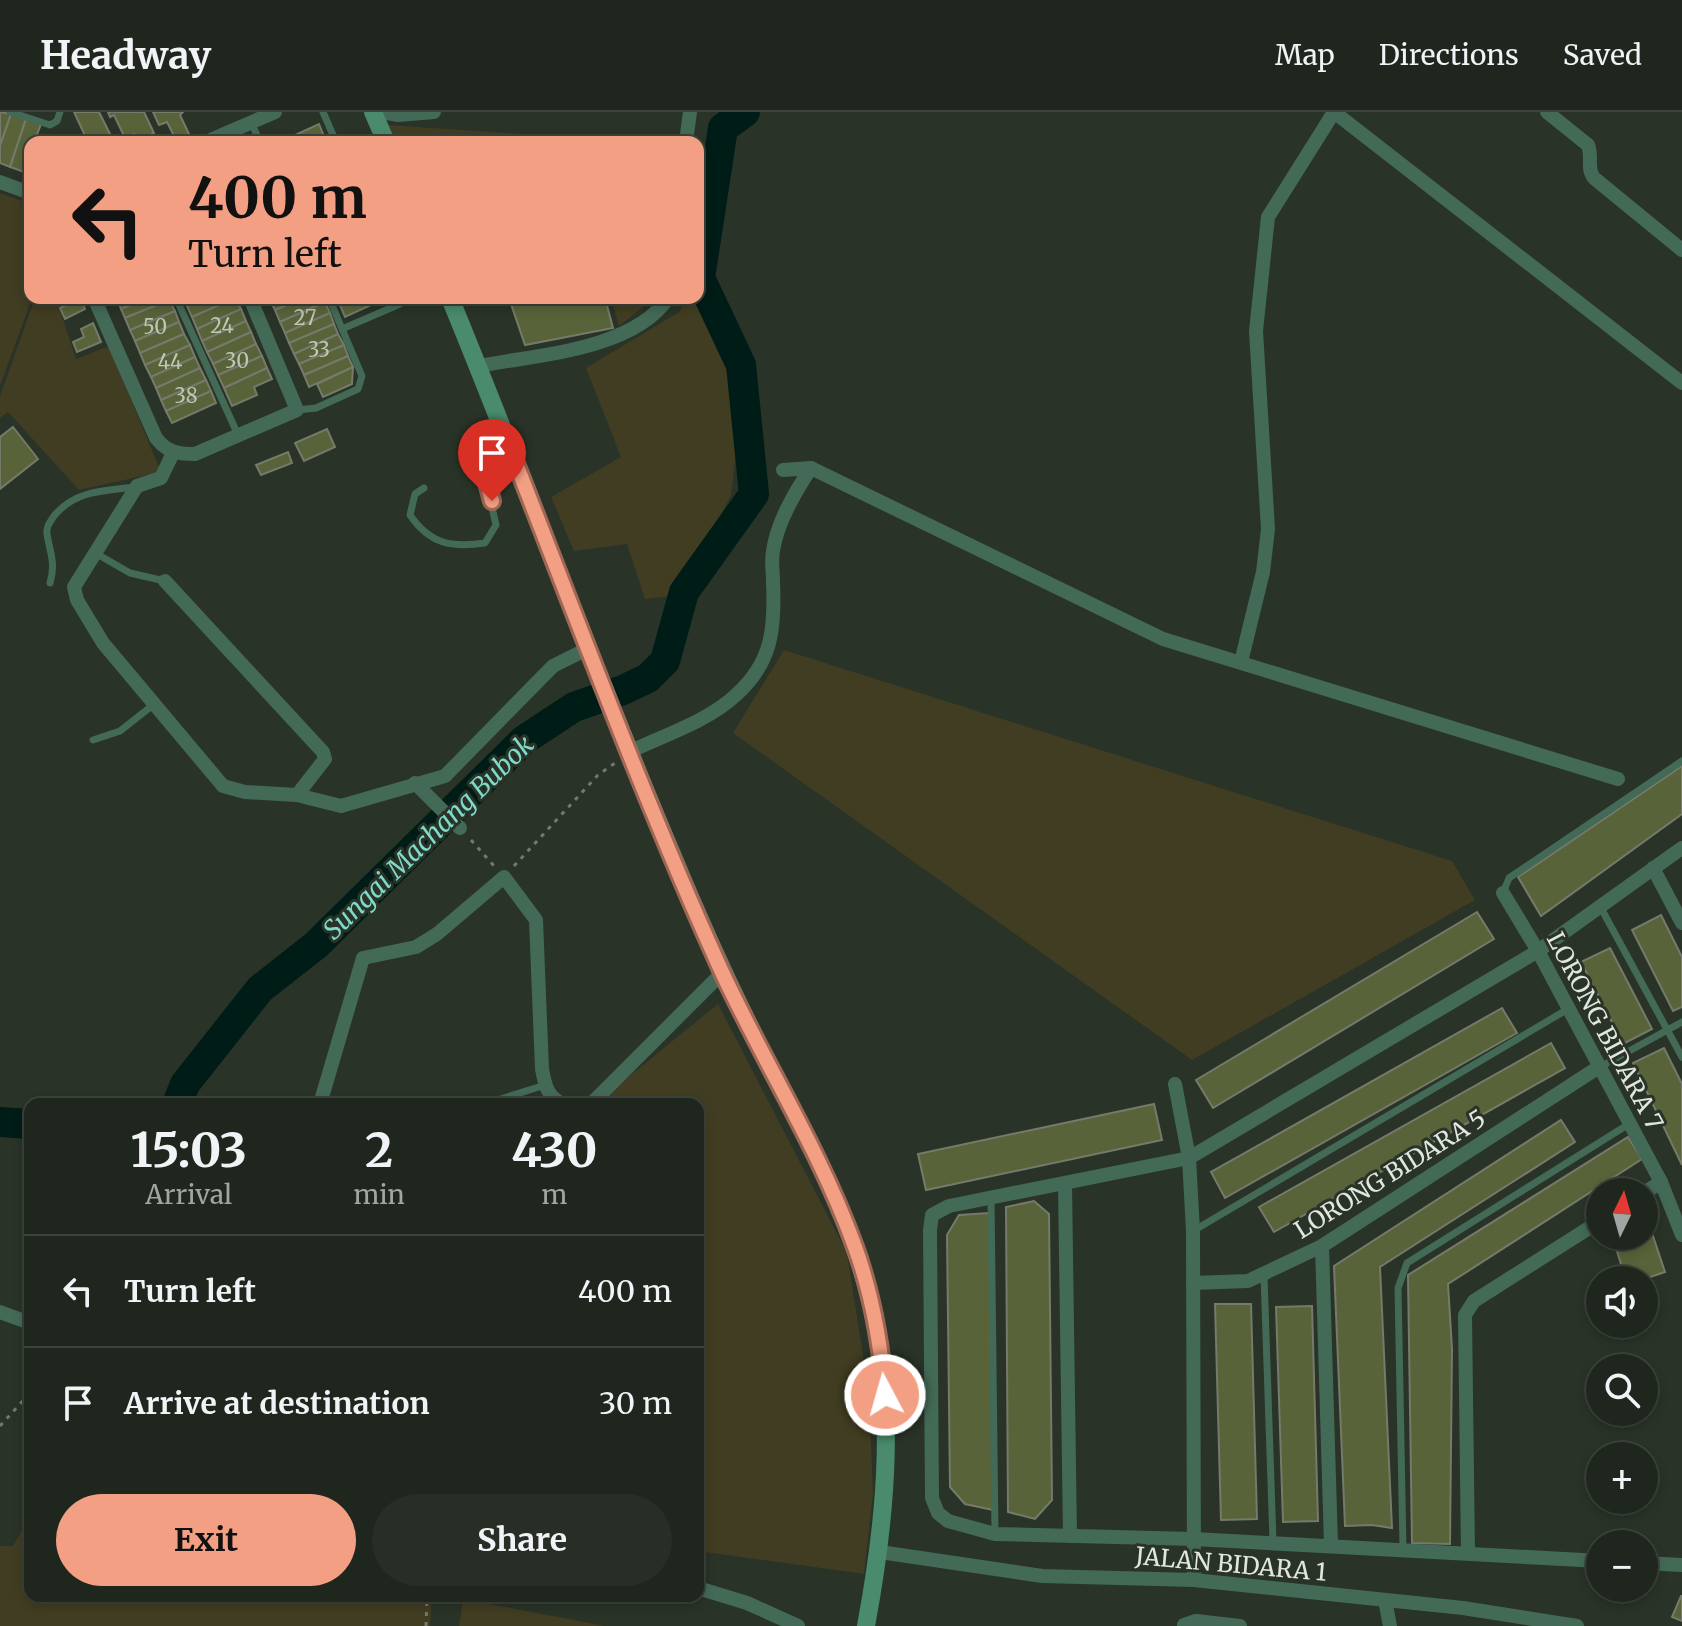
<!DOCTYPE html>
<html lang="en">
<head>
<meta charset="utf-8">
<style>
  body { margin:0; font-family:Merriweather,serif; background:#272e26; color:#f1f3f6; height:100vh; display:flex; flex-direction:column; font-size:30px; white-space:nowrap }
  * { box-sizing:border-box; margin:0 }
  p { font-size:26px; color:#a1a5a4 }
  .icon { flex:none; width:44px; height:44px; fill:none; stroke:currentColor; stroke-width:2; stroke-linecap:round; stroke-linejoin:round }
  .map { position:relative; flex:1; overflow:hidden }
  .side { position:absolute; left:24px; top:986px; width:680px; height:504px; display:flex; flex-direction:column; background:#1f261d; border-radius:16px; box-shadow:0 4px 12px #0003,0 0 0 2px #3c433b }
  .side>* { flex:none }
  .banner { position:absolute; left:24px; top:24px; width:680px; height:168px; border-radius:16px; box-shadow:0 4px 12px #0003,0 0 0 2px #3c433b; background:#f39f83; color:#111; overflow:hidden }
  .needle { width:52px; rotate:5deg }
  .fabs { position:absolute; left:1586px; top:1066px; display:grid; gap:16px }
  .fabs a { display:grid; place-items:center; width:72px; height:72px; border-radius:50%; background:#1f261d; box-shadow:0 4px 12px #0003,0 0 0 2px #3c433b; font-size:40px }
  .pin { position:absolute; display:grid; place-items:center; width:68px; height:68px; color:#fff; margin:-82px -34px; border-radius:50% 50% 50% 0; rotate:-45deg; box-shadow:0 0 8px #0007 }
  .pin .icon { rotate:45deg }
  .me { position:absolute; width:88px; margin:-44px; rotate:354deg; stroke-linejoin:round; filter:drop-shadow(0 0 6px #0008) }
  .turn { display:flex; align-items:center; gap:28px; height:168px; padding:0 32px; font-size:36px }
  .turn .icon { width:104px; height:104px; stroke-width:2.5 }
  .turn b { display:block; font-size:56px; line-height:68px }
  .eta { display:flex; justify-content:space-evenly; align-items:center; height:136px; text-align:center }
  .eta b { font-size:48px; font-weight:700; line-height:56px }
  .primary-button { display:flex; gap:16px; margin-top:auto; padding:16px 32px }
  .primary-button a { flex:1; height:92px; border-radius:48px; background:#f39f83; color:#111; font-size:32px; font-weight:700; line-height:92px; text-align:center }
  .primary-button a+a { background:#272e26; color:#f1f3f6 }
  ul { padding:0; list-style:none }
  li { display:flex; align-items:center; gap:24px; height:112px; padding:0 32px; border-top:2px solid #3c433b }
  li div { flex:1 }
  li b { display:block; font-size:30px }
  li em { font-style:normal }
  header { display:flex; align-items:center; gap:48px; box-sizing:border-box; height:112px; padding:0 40px; background:#1f261d; border-bottom:2px solid #3c433b }
  header strong { font-size:38px }
  nav { display:flex; gap:44px; margin-inline-start:auto; font-size:28px }
  .map>svg:first-child { display:block }
</style>
</head>
<body>
<header>
<strong>Headway</strong>
<nav><a>Map</a><a>Directions</a><a>Saved</a></nav>
</header>
<div class="map">
<svg width="1682" height="1514" viewBox="0 0 1682 1514">
  <rect width="100%" height="100%" fill="#293327"/>
  <g fill="#413d22">
    <path d="M388,13L641,30H395Z"/>
    <path d="M0,81L30,92L32,186L0,274Z"/>
    <path d="M35,186H56L76,247L109,234L161,360L79,378L8,300L0,306V284Z"/>
    <path d="M611,186H655L619,214Z"/>
    <path d="M687,186H698L731,261L736,342L731,383L707,431L672,484L645,487L627,432L574,439L551,385L621,345L586,256L679,200Z"/>
    <path d="M784,538L1452,749L1475,788L1192,948L733,621Z"/>
    <path d="M718,892L847,1141L869,1281L873,1381L864,1462L698,1439V992H595Z"/>
    <path d="M30,1404V1484H432L430,1514H0V1434H13Z"/>
    <path d="M463,1487L605,1514H459Z"/>
  </g>
  <g fill="none" stroke-linecap="round" stroke-linejoin="round">
    <g stroke="#001c17" stroke-width="30">
      <path d="M177,992L185,972L260,877L316,833L524,628L574,595L623,578L648,566L665,549L684,480L754,382L741,253L700,166L723,16L745,0"/>
      <path d="M0,1010L30,1012"/>
    </g>
  </g>
  <g fill="#58633a" stroke="#757a6a" stroke-width="2">
    <path d="M0,0L11,2L0,34Z"/>
    <path d="M74,0H99L114,30H88Z"/>
    <path d="M108,0H144L154,21L137,29L134,22L125,26L114,3L110,5Z"/>
    <path d="M153,0H183L180,3L189,22L176,28L167,10L159,13Z"/>
    <path d="M11,2L26,7L10,55L0,51V34Z"/>
    <path d="M26,7L41,12L34,30H30V62L10,55Z"/>
    <path d="M319,12L325,27L319,30H280Z"/>
    <path d="M80,186L85,197L65,207L60,196Z"/>
    <path d="M117,186H147L121,197Z"/>
    <path d="M147,186L169,188L125,206L121,197Z"/>
    <path d="M206,186H235L192,205L187,194Z"/>
    <path d="M235,186L241,197L197,217L192,205Z"/>
    <path d="M269,186H303L275,198Z"/>
    <path d="M303,186H323L325,190L280,210L275,198Z"/>
    <path d="M349,186H386L345,205L339,191Z"/>
    <path d="M509,186H605L613,216L525,233Z"/>
    <path d="M169,188L175,199L130,218L125,206Z"/>
    <path d="M325,190L330,201L285,221L280,210Z"/>
    <path d="M241,197L246,209L202,229L197,217Z"/>
    <path d="M175,199L179,210L135,229L130,218Z"/>
    <path d="M330,201L334,212L289,231L285,221Z"/>
    <path d="M246,209L251,220L207,240L202,229Z"/>
    <path d="M179,210L184,222L140,241L135,229Z"/>
    <path d="M93,211L101,230L77,240L73,230L84,225L81,217Z"/>
    <path d="M334,212L338,222L294,242L289,231Z"/>
    <path d="M251,220L256,232L213,252L207,240Z"/>
    <path d="M184,222L190,233L145,253L140,241Z"/>
    <path d="M338,222L344,233L299,252L294,242Z"/>
    <path d="M256,232L262,244L218,263L213,252Z"/>
    <path d="M190,233L195,245L151,265L145,253Z"/>
    <path d="M344,233L348,244L304,263L299,252Z"/>
    <path d="M262,244L267,256L224,276L218,263Z"/>
    <path d="M348,244L353,255L309,275L304,263Z"/>
    <path d="M195,245L200,256L156,276L151,265Z"/>
    <path d="M353,255L352,272L323,285L317,272Z"/>
    <path d="M200,256L206,268L161,288L156,276Z"/>
    <path d="M267,256L272,267L254,275L257,283L232,294L224,276Z"/>
    <path d="M206,268L211,279L166,299L161,288Z"/>
    <path d="M211,279L216,291L172,311L166,299Z"/>
    <path d="M13,315L38,347L0,377V325Z"/>
    <path d="M327,317L335,335L304,349L295,331Z"/>
    <path d="M288,340L292,351L261,363L256,353Z"/>
    <path d="M1682,654V702L1541,804L1518,765Z"/>
    <path d="M1477,800L1494,827L1213,996L1196,968Z"/>
    <path d="M1661,803L1682,845V895L1673,899L1632,818Z"/>
    <path d="M1610,836L1652,917L1623,932L1581,850Z"/>
    <path d="M1502,896L1517,921L1225,1086L1211,1060Z"/>
    <path d="M1551,931L1565,956L1274,1120L1259,1095Z"/>
    <path d="M1664,936L1682,972V1053L1633,951Z"/>
    <path d="M1154,992L1162,1028L926,1078L918,1042Z"/>
    <path d="M1561,1008L1575,1030L1380,1155L1392,1416L1372,1413L1345,1414L1334,1154Z"/>
    <path d="M1628,1025L1642,1047L1448,1172L1452,1237L1450,1432L1412,1431L1408,1163Z"/>
    <path d="M1034,1089L1049,1102L1052,1388L1035,1407L1008,1400L1006,1095Z"/>
    <path d="M989,1101L993,1398L965,1392L950,1375L947,1123L959,1103Z"/>
    <path d="M1652,1121L1665,1160L1641,1168H1626L1615,1133Z"/>
    <path d="M1215,1192H1251L1257,1407L1221,1408Z"/>
    <path d="M1312,1194L1318,1409L1283,1410L1276,1195Z"/>
    <path d="M1681,1484H1682V1509L1672,1505Z"/>
  </g>
  <g fill="none" stroke-linecap="round" stroke-linejoin="round">
    <g stroke="#717a70" stroke-width="3" stroke-dasharray="4 6" stroke-linecap="butt">
      <path d="M471,728L495,755"/>
      <path d="M514,754L598,663L615,651"/>
      <path d="M0,1314L30,1281"/>
      <path d="M426,1514L427,1484"/>
    </g>
    <g stroke="#436a57" stroke-width="7">
      <path d="M10,0L50,13L57,9L60,0"/>
      <path d="M323,0L336,30"/>
      <path d="M251,10L260,30"/>
      <path d="M176,186L238,323"/>
      <path d="M342,217L400,192L403,186"/>
      <path d="M297,298L316,296L358,277L362,264L329,186"/>
      <path d="M424,376L415,382L410,403C430,432 451,436 485,431L496,413L484,360L505,328"/>
      <path d="M97,442L130,461L165,469"/>
      <path d="M50,471C56,451 50,441 47,422C46,415 50,410 54,404C75,378 104,379 135,375"/>
      <path d="M93,628L120,619L153,593"/>
      <path d="M1503,781L1509,766L1682,649"/>
      <path d="M1601,796L1682,945"/>
      <path d="M1600,955L1682,910"/>
      <path d="M485,992L545,973"/>
      <path d="M991,1085L995,1422"/>
      <path d="M1193,1119L1568,897"/>
      <path d="M1264,1164L1273,1430"/>
      <path d="M1403,1437L1398,1176L1407,1151L1629,1012"/>
    </g>
    <g stroke="#436a57" stroke-width="14">
      <path d="M381,0L398,3L434,0"/>
      <path d="M1334,0L1682,271"/>
      <path d="M1547,0L1588,33C1593,45 1586,56 1594,66L1682,138"/>
      <path d="M206,30L275,0"/>
      <path d="M686,30L690,0"/>
      <path d="M0,70L30,81"/>
      <path d="M94,186L156,326C167,340 177,342 195,342L297,298L250,186"/>
      <path d="M478,254C536,243 633,238 668,186"/>
      <path d="M173,341L161,366L137,374L74,475L77,488L103,531L223,674L245,680L297,683L341,694L445,664L553,554L587,537"/>
      <path d="M783,358L811,356L1163,527L1618,667"/>
      <path d="M165,469L323,640L325,647L297,683"/>
      <path d="M1241,550L1263,460L1268,417L1256,219L1268,105L1334,0"/>
      <path d="M629,640C664,623 709,609 737,582C773,549 775,515 773,470C773,460 771,449 773,439C777,410 795,380 811,356"/>
      <path d="M415,671L460,716"/>
      <path d="M1653,756L1682,811"/>
      <path d="M1503,781L1538,839L1661,1070L1682,1123"/>
      <path d="M1175,972L1189,1046L1193,1119L1194,1468"/>
      <path d="M320,992L363,846L416,835L437,822L504,765L536,808L542,957C545,973 547,985 563,992"/>
      <path d="M591,992L722,861"/>
      <path d="M1065,1072L1070,1424"/>
      <path d="M1644,1081L1661,1070"/>
      <path d="M1322,1134L1331,1433"/>
      <path d="M1193,1171L1248,1169L1322,1134L1599,955"/>
      <path d="M0,1200L30,1211"/>
      <path d="M880,1440L1042,1464L1194,1468L1463,1496L1577,1514"/>
      <path d="M1468,1441L1465,1203L1474,1189L1600,1109"/>
      <path d="M1600,1449L1194,1427L995,1422L948,1409L938,1401L932,1386L930,1118L932,1103L949,1094L1189,1046L1538,839L1682,736"/>
      <path d="M1644,1451L1682,1453"/>
      <path d="M698,1476L747,1491L798,1514"/>
      <path d="M1385,1488L1390,1514"/>
      <path d="M1184,1513L1196,1509L1240,1514"/>
    </g>
    <g stroke="#498b6c" stroke-width="18">
      <path d="M373,0L386,30"/>
      <path d="M450,186C525,368 592,554 669,735C695,798 723,861 754,923C796,1005 843,1086 867,1176C897,1288 887,1401 866,1514"/>
    </g>
  </g>
  <g fill="none" stroke-linecap="round" stroke-linejoin="round">
    <defs>
      <path id="route" d="M492,389L484,360L506,326C576,504 642,684 721,858C764,951 820,1038 855,1135C872,1182 881,1233 885,1283"/>
    </defs>
    <use href="#route" stroke="#9e6755" stroke-width="20"/>
    <use href="#route" stroke="#f39f83" stroke-width="14"/>
  </g>
  <g text-anchor="middle" dominant-baseline="central" stroke-width="6" stroke-linejoin="round" paint-order="stroke">
    <g font-size="20" fill="#bfc6b6">
      <text x="305" y="205">27</text>
      <text x="222" y="213">24</text>
      <text x="155" y="214">50</text>
      <text x="319" y="237">33</text>
      <text x="237" y="248">30</text>
      <text x="170" y="249">44</text>
      <text x="186" y="283">38</text>
    </g>
    <g font-size="24" fill="#e1e7e0" stroke="#293327">
      <text transform="translate(1605 919) rotate(62)">LORONG BIDARA 7</text>
      <text transform="translate(1390 1062) rotate(-32)">LORONG BIDARA 5</text>
      <text transform="translate(1231 1452) rotate(5)">JALAN BIDARA 1</text>
    </g>
    <g font-size="26" font-style="italic" fill="#7edbcc" stroke="#293327">
      <text transform="translate(428 725) rotate(-44)">Sungai Machang Bubok</text>
    </g>
  </g>
</svg>
<div class="fabs">
<a><svg class="needle" viewBox="-14 -14 28 28"><path d="M0-13l5 13h-10z" fill="#e53935"/><path d="M0 13l5-13h-10z" fill="#a1a5a4"/></svg></a>
<a><svg class="icon" aria-label="sound" viewBox="0 0 24 24"><path d="M4 9h4l5-4v14l-5-4H4zM17 9q2 3 0 6"/></svg></a>
<a><svg class="icon" aria-label="search" viewBox="0 0 24 24"><circle cx="10" cy="10" r="6"/><path d="M15 15l6 6"/></svg></a>
<a>+</a>
<a>−</a>
</div>
<div class="pin" style="left:492px;top:389px;background:#d93025"><svg class="icon" aria-label="arrive" viewBox="0 0 24 24"><path d="M6 21V4h12l-3 4 3 4H6"/></svg></div>
<svg class="me" style="left:885px;top:1283px" viewBox="-20 -20 40 40"><circle r="17" fill="#f39f83" stroke="#fff" stroke-width="3"/><path d="M0-11L8 9 0 5-8 9z" fill="#fff"/></svg>
<div class="banner">
<div class="turn"><svg class="icon" aria-label="left" viewBox="0 0 24 24"><path d="M17 20v-9H6M10 6l-5 5 5 5"/></svg><div><b>400 m</b>Turn left</div></div>
</div>
<section class="side">
<div class="eta">
<div><b>15:03</b><p>Arrival</p></div>
<div><b>2</b><p>min</p></div>
<div><b>430</b><p>m</p></div>
</div>
<ul>
<li><svg class="icon" aria-label="left" viewBox="0 0 24 24"><path d="M17 20v-9H6M10 6l-5 5 5 5"/></svg><div><b>Turn left</b></div><em>400 m</em></li>
<li><svg class="icon" aria-label="arrive" viewBox="0 0 24 24"><path d="M6 21V4h12l-3 4 3 4H6"/></svg><div><b>Arrive at destination</b></div><em>30 m</em></li>
</ul>
<div class="primary-button"><a>Exit</a><a>Share</a></div>
</section>
</div>
</body>
</html>
